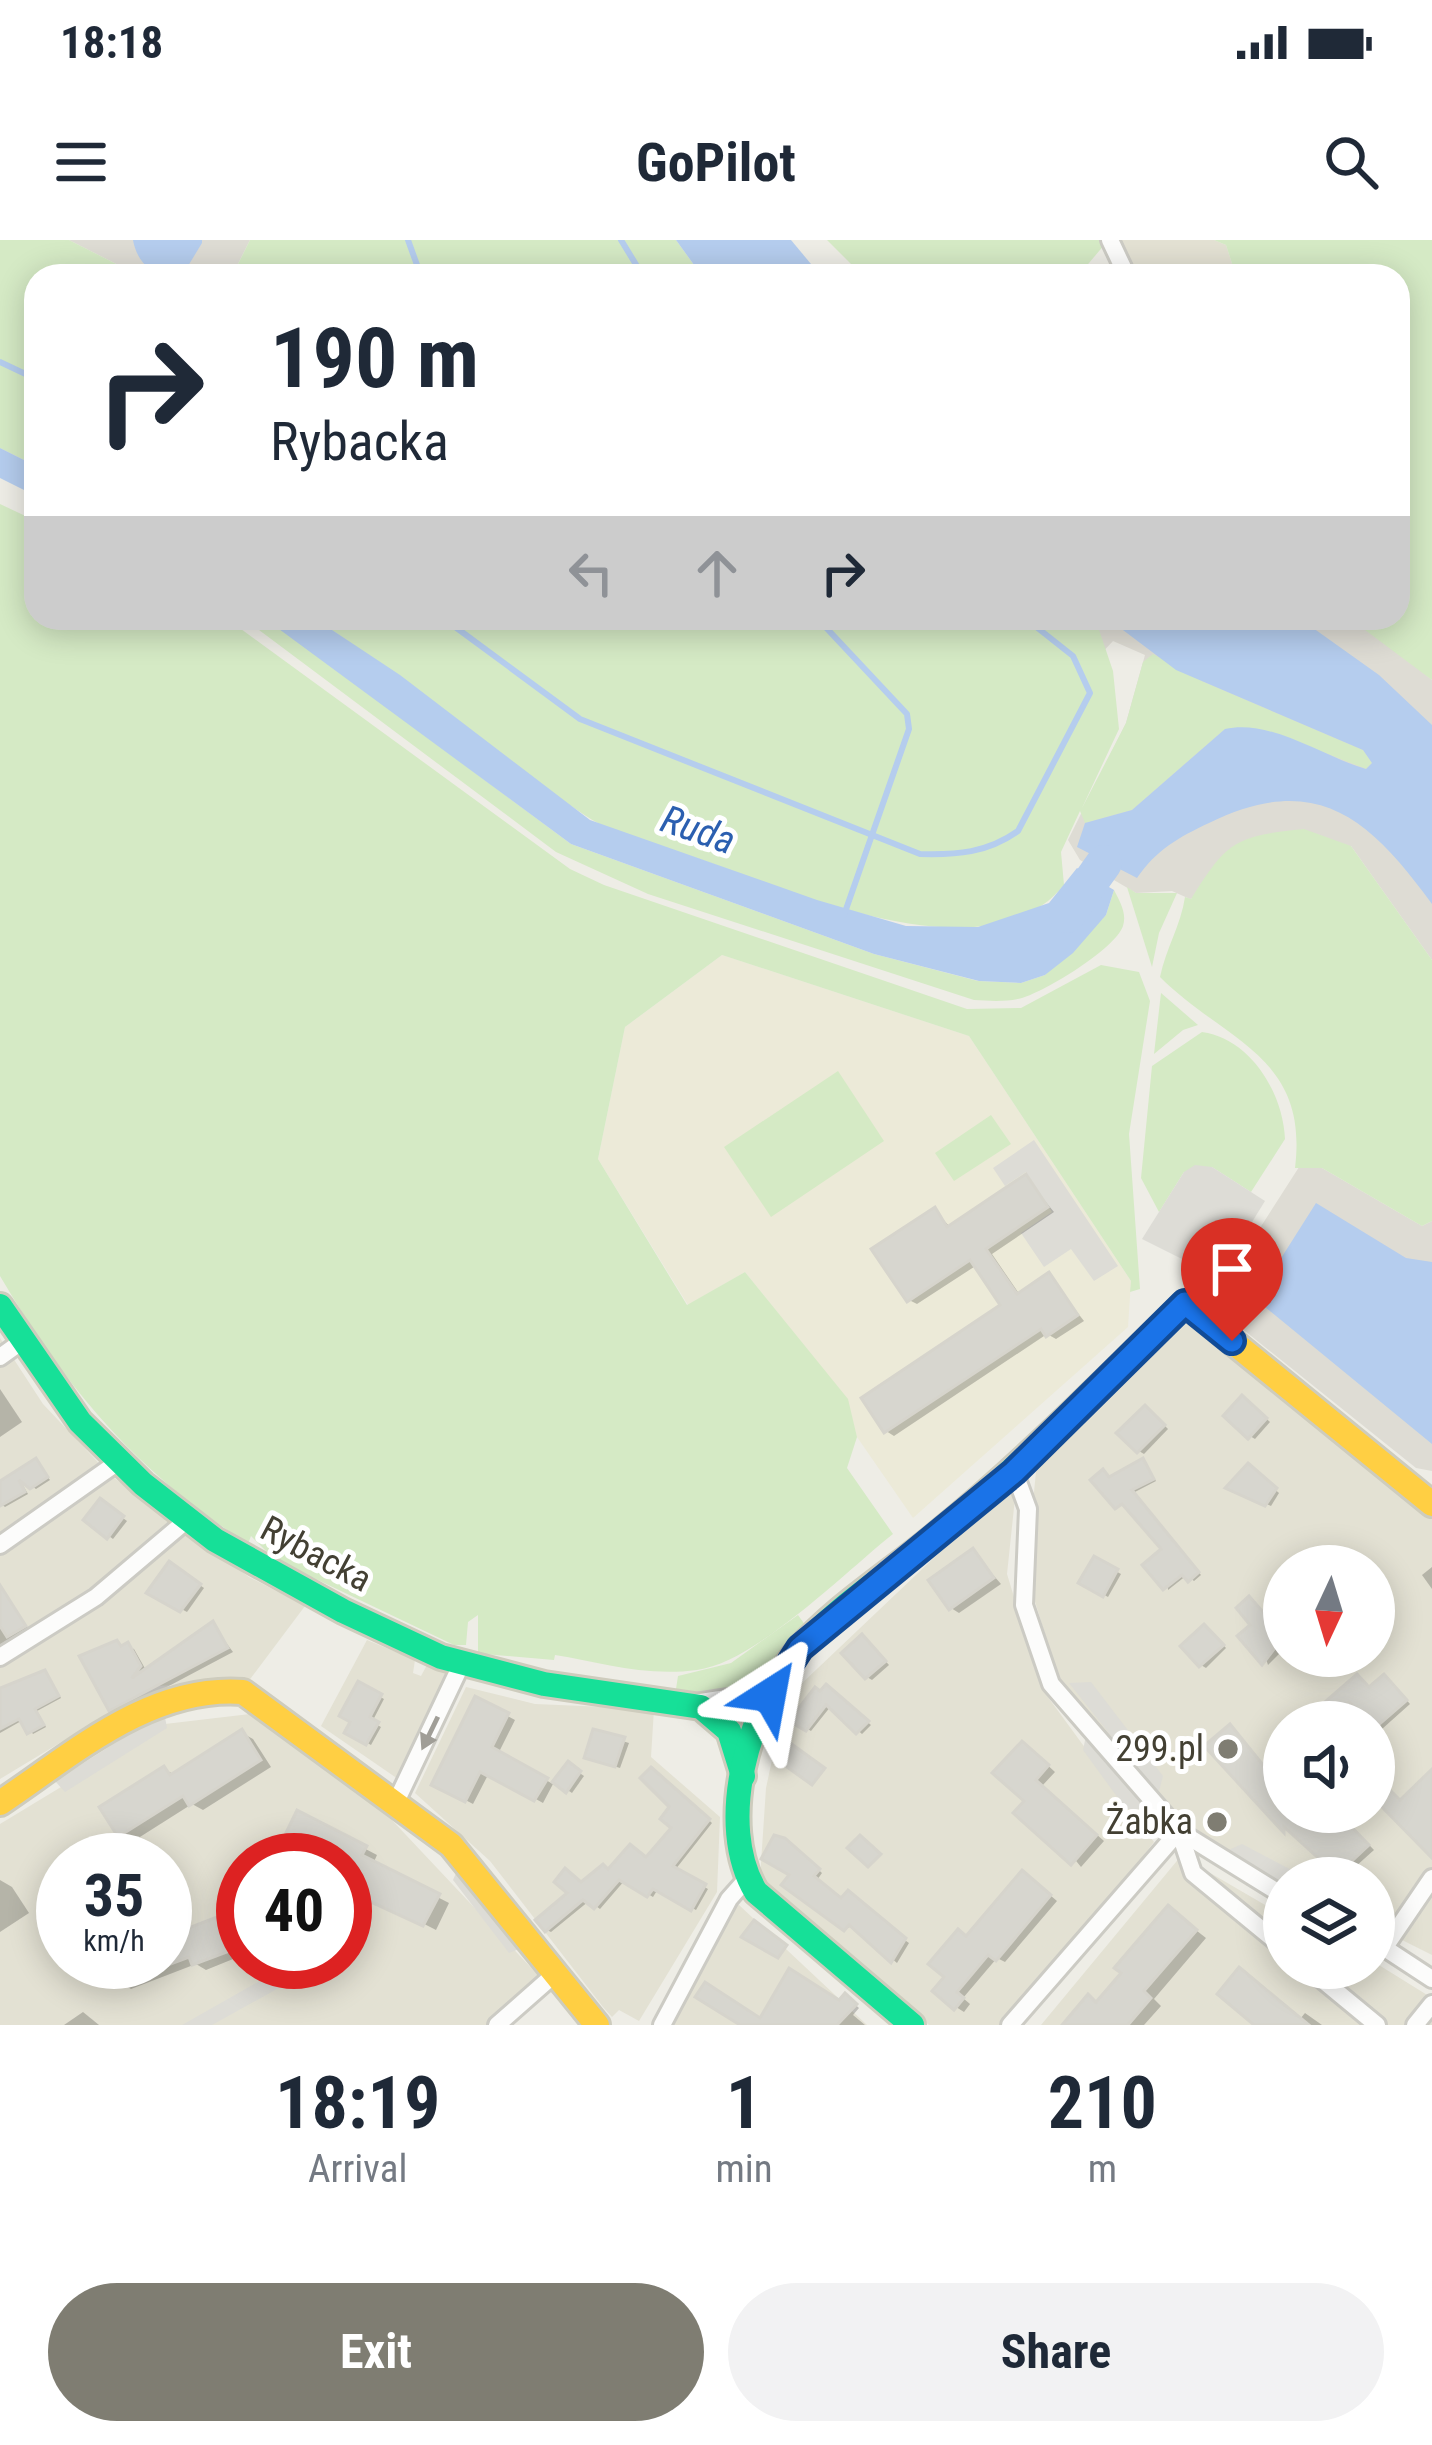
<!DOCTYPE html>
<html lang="en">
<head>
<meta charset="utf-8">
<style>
  body { margin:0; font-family:"Roboto Condensed",sans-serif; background:#f2f2f3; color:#1f2937; height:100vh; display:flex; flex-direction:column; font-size:45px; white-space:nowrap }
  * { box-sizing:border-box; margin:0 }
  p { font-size:39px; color:#747a83 }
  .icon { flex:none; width:66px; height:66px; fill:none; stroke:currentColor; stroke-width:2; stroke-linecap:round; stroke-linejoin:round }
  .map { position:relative; height:1785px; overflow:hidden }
  .side { display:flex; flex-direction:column; background:#fff; flex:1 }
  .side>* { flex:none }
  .guide { position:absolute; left:24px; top:24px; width:1386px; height:366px; border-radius:36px; box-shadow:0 6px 30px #0003; background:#fff; color:#1f2937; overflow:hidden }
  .needle { width:78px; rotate:184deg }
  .fabs { position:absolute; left:1263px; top:1305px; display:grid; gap:24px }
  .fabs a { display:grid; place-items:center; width:132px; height:132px; border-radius:50%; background:#fff; box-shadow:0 6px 30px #0003; font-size:60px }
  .speed { position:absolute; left:36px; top:1593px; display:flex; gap:24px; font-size:60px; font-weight:700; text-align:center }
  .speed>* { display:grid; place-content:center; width:156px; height:156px; border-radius:50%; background:#fff; box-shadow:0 6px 30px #0003; line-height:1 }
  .speed small { font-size:30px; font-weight:400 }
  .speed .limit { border:18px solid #d22; background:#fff; color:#111 }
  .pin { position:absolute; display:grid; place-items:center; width:102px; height:102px; color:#fff; margin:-123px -51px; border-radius:50% 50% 50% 0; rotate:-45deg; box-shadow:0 0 12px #0007 }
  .pin .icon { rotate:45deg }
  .me { position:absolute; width:132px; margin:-66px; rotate:34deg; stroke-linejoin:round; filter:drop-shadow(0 0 9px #0008) }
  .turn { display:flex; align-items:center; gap:42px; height:252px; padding:0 48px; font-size:54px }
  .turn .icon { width:156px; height:156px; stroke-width:2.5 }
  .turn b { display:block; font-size:84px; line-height:102px }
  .lanes { display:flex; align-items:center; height:114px; padding:0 48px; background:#0003; justify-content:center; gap:60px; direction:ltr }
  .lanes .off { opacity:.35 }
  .eta { display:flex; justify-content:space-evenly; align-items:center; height:204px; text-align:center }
  .eta b { font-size:72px; font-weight:700; line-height:84px }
  .action { display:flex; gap:24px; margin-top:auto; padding:24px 48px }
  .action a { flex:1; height:138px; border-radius:72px; background:#7f7d72; color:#fff; font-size:48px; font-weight:700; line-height:138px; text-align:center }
  .action a+a { background:#f2f2f3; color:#1f2937 }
  .status { display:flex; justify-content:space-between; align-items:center; height:84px; padding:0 60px; background:#fff; direction:ltr }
  .status svg { height:33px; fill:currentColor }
  header { display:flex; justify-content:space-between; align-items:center; height:156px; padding:0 48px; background:#fff; font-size:54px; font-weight:700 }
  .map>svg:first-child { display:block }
</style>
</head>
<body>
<div class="status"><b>18:18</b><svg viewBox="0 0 49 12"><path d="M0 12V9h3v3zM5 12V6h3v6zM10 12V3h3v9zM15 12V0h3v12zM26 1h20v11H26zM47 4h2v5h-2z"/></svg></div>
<header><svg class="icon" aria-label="menu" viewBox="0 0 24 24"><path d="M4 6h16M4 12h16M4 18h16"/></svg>GoPilot<svg class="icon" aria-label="search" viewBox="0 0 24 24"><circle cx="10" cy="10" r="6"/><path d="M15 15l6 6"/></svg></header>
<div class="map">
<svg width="1432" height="1785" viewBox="0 0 1432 1785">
  <rect width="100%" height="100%" fill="#eeede6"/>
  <g fill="#e3e1d3" fill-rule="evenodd">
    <path d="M1117,0H1214L1226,5L1236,36H1136Z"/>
    <path d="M1186,1082L1432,1269V1715L1374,1686V1638L1284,1639L1165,1578L1059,1440L1026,1332L1037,1222ZM1284,1326H1374V1416H1284ZM1284,1482H1374V1572H1284Z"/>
    <path d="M0,1098L43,1164L110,1235L249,1337L305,1366L248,1442L154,1446L0,1539Z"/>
    <path d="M1017,1239L1007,1334L1042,1449L1154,1602L1013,1785H929L760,1638L766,1548L778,1492L798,1447Z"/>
    <path d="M367,1400L415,1420L413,1433L421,1436L427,1425L447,1433L398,1539L321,1486Z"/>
    <path d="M466,1447L535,1464L654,1469L651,1517L720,1577L717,1652L639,1781L619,1770L612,1777L603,1767L490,1621L415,1553Z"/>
    <path d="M250,1474L390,1578L551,1749L500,1785H0V1584L165,1484ZM63,1620H165V1722H63ZM243,1620H345V1722H243Z"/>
    <path d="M1181,1616L1284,1676V1728H1374V1722L1432,1758V1785H1041Z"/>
    <path d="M738,1664L867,1785H672Z"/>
  </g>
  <g fill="#dedcd4">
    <path d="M69,0H250L232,36H140Z"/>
    <path d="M986,378H1349L1390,404L1432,440V720L1351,606L1190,659L1172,651L1136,653L1080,620L1068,600L1126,483L1145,415L1113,401L1099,416Z"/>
    <path d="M1301,924L1322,928L1422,986L1432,981V1231L1416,1228L1235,1083L1222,1047Z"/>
  </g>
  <path fill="#ecead8" d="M722,715L969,796L1131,1041L1128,1087L913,1278L857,1197L847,1159L745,1032L688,1065L598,919L625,787Z"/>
  <g fill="#d5eac5">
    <path d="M0,0H69L140,36H36V226L0,208Z"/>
    <path d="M250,0H676L702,36H232Z"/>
    <path d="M827,0H1103L1105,4L1078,36H863Z"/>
    <path d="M1214,0H1432V440L1349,378H1398V36H1236L1226,5Z"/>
    <path d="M0,264L36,281V378H226L570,629L604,645L967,769L1021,768L1101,725L1139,732L1150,761L1129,894L1140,1049L1130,1052L1131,1041L969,796L722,715L625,787L598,919L687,1065L745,1032L848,1159L857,1197L847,1228L893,1294C845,1332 756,1422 697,1430C644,1437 599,1422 555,1415L554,1420L484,1414L478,1412V1375L468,1382L466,1405H454L274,1319L251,1296L248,1304C135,1230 68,1151 0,1036Z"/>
    <path d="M243,378H264L294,398L571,604L874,714L978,741L1021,743L1045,735L1106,675L1114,650C1120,662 1127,673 1123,686C1115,709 1046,751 1022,758C1007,762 991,761 974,760L648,654L556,612Z"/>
    <path d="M314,378H1095L1113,431L1119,489L1082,568L1126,483L1143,422L1153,414L1204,442L1363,510L1372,523L1366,529L1279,495L1225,489L1132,570L1085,583L1080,571L1061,612L1064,645C988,739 797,653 705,621C668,607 619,598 586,576C493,515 408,440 314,378Z"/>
    <path d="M1304,589L1351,606L1432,720V981L1422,986L1322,928H1295C1309,815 1225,802 1160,737C1166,708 1181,685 1185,657L1191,659C1227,601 1235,596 1304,589Z"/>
    <path d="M1127,647L1136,653H1177L1159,693L1152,727Z"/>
    <path d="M1161,753L1198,785L1183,790L1154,814Z"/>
    <path d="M1202,792C1251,799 1283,853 1285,899L1251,952L1212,927L1184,932L1159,972L1141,938L1152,826Z"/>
    <path d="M838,831L884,901L771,977L724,907Z"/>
    <path d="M991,875L1011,904L954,941L935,913Z"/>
    <path d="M798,1375L808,1389C756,1434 757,1461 676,1449L678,1436L731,1423Z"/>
  </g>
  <g fill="#dddcd6">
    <path d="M1034,900L1118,1026L1094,1041L1071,1009L1044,1027L1021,993L1052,972L1026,932L1005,946L993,928Z"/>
    <path d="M1195,925L1212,927L1265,961L1218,1037L1142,999L1184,932Z"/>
    <path d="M1091,1442L1163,1536L1158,1555L1069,1443Z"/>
    <path d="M164,1472L167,1488L65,1552L55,1541Z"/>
    <path d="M1087,1491L1146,1569H1126L1083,1510Z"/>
    <path d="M1242,1604L1307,1638H1284V1644L1224,1612Z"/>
    <path d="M460,1624L524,1707L509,1713L453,1640Z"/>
    <path d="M293,1722L302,1735L212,1785H182Z"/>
  </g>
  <g fill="#b5cdee">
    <path d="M133,0H202V3L185,31C158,41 138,27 133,0Z"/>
    <path d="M676,0H791L821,36H702Z"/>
    <path d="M0,208L36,226V256L0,238Z"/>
    <path d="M264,378H314L400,435L590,580L817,660L906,686L978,687L1049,663L1077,628L1114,650L1106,675L1073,713L1045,735L1021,743L979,741L874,714L571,604Z"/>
    <path d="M1107,378H1299L1379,435L1432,485V664C1370,579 1317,530 1209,583C1179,597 1156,610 1137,638L1077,607L1085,583L1132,570L1225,489C1272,479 1321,516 1366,529L1372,523L1363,510L1176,430Z"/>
    <path d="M1316,963L1406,1018L1432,1022V1204L1265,1067L1259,1053Z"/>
  </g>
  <g fill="#0003">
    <path d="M1026,938L1054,972L992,1014L1020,1055L1049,1036L1084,1081L1056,1099L1047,1094L894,1196L886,1191L1004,1066L977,1025L917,1064L909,1060L935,971L951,988Z"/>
    <path d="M0,1149L22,1182L0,1197Z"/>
    <path d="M1247,1161L1270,1182L1255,1199L1250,1196Z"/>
    <path d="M1150,1171L1168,1189L1144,1214L1139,1211Z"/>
    <path d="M36,1222L50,1240L36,1249L17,1235L28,1254L5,1267L0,1263V1245Z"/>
    <path d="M1143,1222L1156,1241L1133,1253L1201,1335L1194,1341L1187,1335L1168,1350L1165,1310L1126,1264L1117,1267L1110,1239Z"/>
    <path d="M1249,1227L1279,1253L1271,1266L1230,1247Z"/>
    <path d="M101,1262L127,1281L113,1299L109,1296Z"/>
    <path d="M973,1312L1001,1344L959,1373L951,1368Z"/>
    <path d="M1095,1320L1121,1334L1108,1357L1082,1342Z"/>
    <path d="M170,1325L204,1348L187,1372L150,1352Z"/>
    <path d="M1432,1327V1349L1422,1335Z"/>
    <path d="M9,1362L28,1389L0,1405V1368Z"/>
    <path d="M1254,1363L1284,1397V1409L1268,1425L1255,1385Z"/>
    <path d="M213,1385L233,1412L118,1473L112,1469L117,1403L134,1409L147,1432Z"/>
    <path d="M1209,1390L1226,1408L1206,1428L1201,1425Z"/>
    <path d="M867,1401L889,1425L872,1440L867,1437Z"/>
    <path d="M45,1434L61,1458L37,1471L46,1487L33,1494L23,1480L0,1493V1455Z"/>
    <path d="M1389,1440L1410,1464L1382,1489L1354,1463L1342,1474L1329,1462Z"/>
    <path d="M359,1445L384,1459L372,1482L381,1487L371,1505L348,1492Z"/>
    <path d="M830,1450L871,1485L862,1494L831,1466L811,1491L793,1480Z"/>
    <path d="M477,1460L515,1480L498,1514L553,1544L543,1563L489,1533L473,1564L435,1544Z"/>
    <path d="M1230,1488L1265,1527L1284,1510V1572H1337L1374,1610L1345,1636L1281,1585Z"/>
    <path d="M242,1493L253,1499L271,1527L203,1570L192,1564L132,1602L120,1595L164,1529L175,1535Z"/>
    <path d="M595,1493L629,1503L620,1528L592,1519Z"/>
    <path d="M1030,1509L1055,1532L1042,1546L1104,1601L1081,1627L1028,1561Z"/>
    <path d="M568,1525L584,1536L572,1553L556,1542Z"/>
    <path d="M655,1533L712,1583L675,1630L708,1649L696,1670L658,1649L653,1657L625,1640L600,1669L589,1661L551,1692L547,1690L582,1645L647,1621L675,1587L673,1567Z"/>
    <path d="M299,1574L377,1615L373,1624L449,1663L436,1690L350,1646L345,1620H314Z"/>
    <path d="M790,1605L822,1633L817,1640L909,1703L897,1723L854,1686L846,1688L794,1634Z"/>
    <path d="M1030,1638L1057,1661L1005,1722L997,1718L963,1758L970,1764L964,1772L956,1767L948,1737L968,1698Z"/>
    <path d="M0,1640L12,1647L29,1673L0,1692Z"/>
    <path d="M1169,1669L1206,1698L1154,1759L1161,1766L1144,1785H1066L1098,1764Z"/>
    <path d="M243,1671V1715L206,1730L196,1724L131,1749L119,1742L111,1722H165V1691L178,1686L187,1692Z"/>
    <path d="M850,1760L859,1768L853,1775L865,1785H782Z"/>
    <path d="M83,1772L99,1785H64Z"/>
    <path d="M1305,1773L1322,1785H1259L1300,1779Z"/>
  </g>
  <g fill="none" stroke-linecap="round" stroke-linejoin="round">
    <g stroke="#b5cdee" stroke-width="6">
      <path d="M408,0L421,36"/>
      <path d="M621,0L643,36"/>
      <path d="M0,122L36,139"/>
      <path d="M443,378L580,479L920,614C957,615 987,613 1018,591L1090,453L1073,416L1025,378"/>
      <path d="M817,378L907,474L909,489L844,675"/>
    </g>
    <path stroke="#b5cdee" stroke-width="36" d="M1067,675L1104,623"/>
  </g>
  <g fill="#d7d6cf" stroke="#d6d4cc" stroke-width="3">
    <path d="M1026,934L1048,967L986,1009L1017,1054L1049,1032L1078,1075L1046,1097L1041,1089L884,1193L861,1158L1000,1065L970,1020L907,1062L871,1009L935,967L947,987Z"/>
    <path d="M1242,1155L1267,1178L1248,1199L1223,1176Z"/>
    <path d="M1145,1165L1165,1185L1137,1213L1116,1193Z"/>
    <path d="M36,1218L48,1237L30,1249L19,1240L25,1252L0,1266V1241Z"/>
    <path d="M1143,1218L1154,1239L1132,1250L1199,1332L1188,1342L1182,1335L1163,1350L1142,1325L1161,1309L1122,1264L1115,1269L1090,1240L1103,1229L1109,1237Z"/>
    <path d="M1248,1223L1277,1248L1265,1266L1225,1248Z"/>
    <path d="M100,1258L124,1276L107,1299L83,1280Z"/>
    <path d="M973,1308L994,1338L949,1370L928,1340Z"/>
    <path d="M1094,1316L1118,1329L1103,1357L1078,1343Z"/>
    <path d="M169,1321L201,1344L180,1372L146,1353Z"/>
    <path d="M0,1345L26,1386L7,1397L0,1386Z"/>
    <path d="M1249,1356L1284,1396L1262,1425L1237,1396L1250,1385L1236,1368Z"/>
    <path d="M213,1381L228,1408L109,1471L79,1416L117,1400L121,1406L128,1402L141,1426L132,1438Z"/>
    <path d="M1204,1384L1224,1405L1199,1427L1180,1406Z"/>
    <path d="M862,1394L886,1421L865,1439L841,1413Z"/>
    <path d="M45,1430L59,1456L35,1469L44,1485L27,1494L19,1479L0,1489V1448Z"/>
    <path d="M1357,1434L1369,1447L1384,1434L1407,1460L1375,1488L1349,1462L1335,1474L1325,1462Z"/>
    <path d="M358,1441L382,1454L370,1477L379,1482L366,1505L344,1493L350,1482L339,1476Z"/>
    <path d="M826,1444L869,1481L856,1494L826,1465L806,1491L789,1481L815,1447L820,1451Z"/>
    <path d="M475,1456L509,1473L492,1507L548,1538L534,1561L480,1532L465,1562L431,1545Z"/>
    <path d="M1230,1484L1263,1525L1284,1506V1572H1337L1369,1605L1337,1635L1284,1587V1593L1204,1506Z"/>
    <path d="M242,1489L261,1520L189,1566L183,1556L118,1597L99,1567L164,1526L170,1535Z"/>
    <path d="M593,1489L625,1497L615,1527L584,1518Z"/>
    <path d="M786,1500L825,1528L812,1545L773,1517Z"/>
    <path d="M1022,1501L1049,1525L1036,1540L1097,1595L1071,1625L1013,1573L1024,1561L992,1533Z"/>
    <path d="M568,1521L581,1531L566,1553L552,1542Z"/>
    <path d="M651,1527L710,1579L673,1626L706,1644L691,1671L653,1649L647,1657L619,1640L594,1669L583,1660L545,1692L535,1680L567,1653L554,1642L565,1628L581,1642L603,1624L608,1629L630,1604L646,1617L671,1588L660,1579L669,1567L640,1538Z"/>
    <path d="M1432,1529V1618L1374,1559V1534L1400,1560Z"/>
    <path d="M297,1570L367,1606L362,1615L440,1654L423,1686L345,1650V1620H309L280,1605Z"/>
    <path d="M774,1595L785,1598L820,1629L814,1636L841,1658L848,1650L906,1698L891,1723L849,1685L844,1691L781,1645L789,1635L761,1619Z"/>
    <path d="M860,1595L881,1614L868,1627L847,1608Z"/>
    <path d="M1022,1630L1051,1655L996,1721L988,1715L957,1752L964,1758L954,1770L932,1751L944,1737L928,1724L958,1689L966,1696Z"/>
    <path d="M1168,1665L1197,1690L1144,1751L1151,1758L1128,1785H1062L1088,1754L1096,1762L1121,1733L1114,1728Z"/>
    <path d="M243,1667V1706L192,1725L189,1717L117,1744L108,1722H165V1688L178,1683L181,1691Z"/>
    <path d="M754,1680L787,1705L778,1718L741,1697Z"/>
    <path d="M1239,1727L1309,1785H1254L1217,1754Z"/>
    <path d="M789,1728L839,1760L845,1753L857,1764L837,1785H740L695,1757L705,1742L760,1778Z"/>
  </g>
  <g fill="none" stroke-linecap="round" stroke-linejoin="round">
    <defs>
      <g id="street">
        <path d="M1110,0L1127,36"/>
        <path d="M0,1117L21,1102"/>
        <path d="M1014,1231L1028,1269L1024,1365L1051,1444L1179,1591L1193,1633L1284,1708"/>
        <path d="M0,1305L118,1222"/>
        <path d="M0,1417L96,1357L187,1280"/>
        <path d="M694,1463L740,1456L774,1442"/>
        <path d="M396,1562L462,1423"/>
        <path d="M1374,1701L1432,1739"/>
        <path d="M1385,1707L1432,1638"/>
        <path d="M1308,1728L1377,1785"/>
        <path d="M497,1785L556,1733"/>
        <path d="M662,1785L729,1659L745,1641"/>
        <path d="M1010,1785L1179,1591L1284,1656"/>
        <path d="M1415,1785L1432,1764"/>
      </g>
      <g id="fast">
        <path d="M0,1066L80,1182L143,1244L215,1300L343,1371L441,1417L544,1444L701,1467L729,1491L743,1536"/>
        <path d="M912,1785L756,1652C715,1584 748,1469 798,1411C836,1367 894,1331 939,1293C1006,1238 1067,1179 1129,1118"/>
      </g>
      <g id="slow">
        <path d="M1129,1118L1185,1063L1432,1264"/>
        <path d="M0,1563C73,1514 150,1445 243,1452L451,1605L597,1785"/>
      </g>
    </defs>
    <use href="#street" stroke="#cccbc4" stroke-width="22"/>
    <use href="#fast" stroke="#ceccbd" stroke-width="30"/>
    <use href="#slow" stroke="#ceccbd" stroke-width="30"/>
    <use href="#street" stroke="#fcfcfb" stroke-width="16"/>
    <use href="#fast" stroke="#16e098" stroke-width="24"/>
    <use href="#slow" stroke="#ffcf43" stroke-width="24"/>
  </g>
  <defs><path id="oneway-solid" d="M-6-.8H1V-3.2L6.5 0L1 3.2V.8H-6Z" transform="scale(3)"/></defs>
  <use fill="#a09e97" href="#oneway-solid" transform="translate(430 1493) rotate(116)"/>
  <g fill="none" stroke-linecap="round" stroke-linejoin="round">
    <defs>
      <path id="route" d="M770,1455L800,1408L1014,1232L1185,1063L1232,1101"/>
    </defs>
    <use href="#route" stroke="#114b97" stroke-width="30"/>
    <use href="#route" stroke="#1a73e8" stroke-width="21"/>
  </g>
  <g fill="#7f7d72" stroke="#fff" stroke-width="4.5">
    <circle cx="1228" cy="1509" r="12"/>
    <circle cx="1217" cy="1582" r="12"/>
  </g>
  <g text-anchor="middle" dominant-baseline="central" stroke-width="10" stroke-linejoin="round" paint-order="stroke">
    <g font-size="36" fill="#434033" stroke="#fff">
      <text transform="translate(316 1314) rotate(28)">Rybacka</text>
    </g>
    <g font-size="36" fill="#434033" stroke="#fff" text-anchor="end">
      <text x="1204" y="1509">299.pl</text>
      <text x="1193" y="1582">Żabka</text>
    </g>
    <g font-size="39" font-style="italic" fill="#2b5fb0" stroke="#fff">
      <text transform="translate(698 590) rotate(19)">Ruda</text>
    </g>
  </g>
</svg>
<div class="fabs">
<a><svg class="needle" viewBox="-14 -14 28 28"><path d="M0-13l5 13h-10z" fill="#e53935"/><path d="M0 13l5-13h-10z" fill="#747a83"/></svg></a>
<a><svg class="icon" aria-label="sound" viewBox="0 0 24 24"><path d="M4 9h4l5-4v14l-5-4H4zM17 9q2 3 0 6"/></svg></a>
<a><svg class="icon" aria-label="layers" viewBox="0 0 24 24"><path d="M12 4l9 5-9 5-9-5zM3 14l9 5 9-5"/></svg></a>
</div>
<div class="speed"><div>35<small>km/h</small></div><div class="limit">40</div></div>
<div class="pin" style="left:1232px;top:1101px;background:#d93025"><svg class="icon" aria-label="arrive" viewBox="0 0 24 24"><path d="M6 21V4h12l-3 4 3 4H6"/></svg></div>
<svg class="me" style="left:770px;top:1455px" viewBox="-20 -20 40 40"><path d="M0-17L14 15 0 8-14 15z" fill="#1a73e8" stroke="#fff" stroke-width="4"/></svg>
<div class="guide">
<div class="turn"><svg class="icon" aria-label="right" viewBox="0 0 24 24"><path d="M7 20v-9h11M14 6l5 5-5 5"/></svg><div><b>190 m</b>Rybacka</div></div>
<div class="lanes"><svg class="icon off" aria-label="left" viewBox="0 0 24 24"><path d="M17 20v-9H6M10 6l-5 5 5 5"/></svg><svg class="icon off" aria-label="ahead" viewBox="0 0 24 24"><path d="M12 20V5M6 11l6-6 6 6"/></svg><svg class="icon" aria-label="right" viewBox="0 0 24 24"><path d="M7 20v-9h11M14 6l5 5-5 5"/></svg></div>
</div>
</div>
<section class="side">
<div class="eta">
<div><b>18:19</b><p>Arrival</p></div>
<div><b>1</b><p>min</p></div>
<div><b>210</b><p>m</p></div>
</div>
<div class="action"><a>Exit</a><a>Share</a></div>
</section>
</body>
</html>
